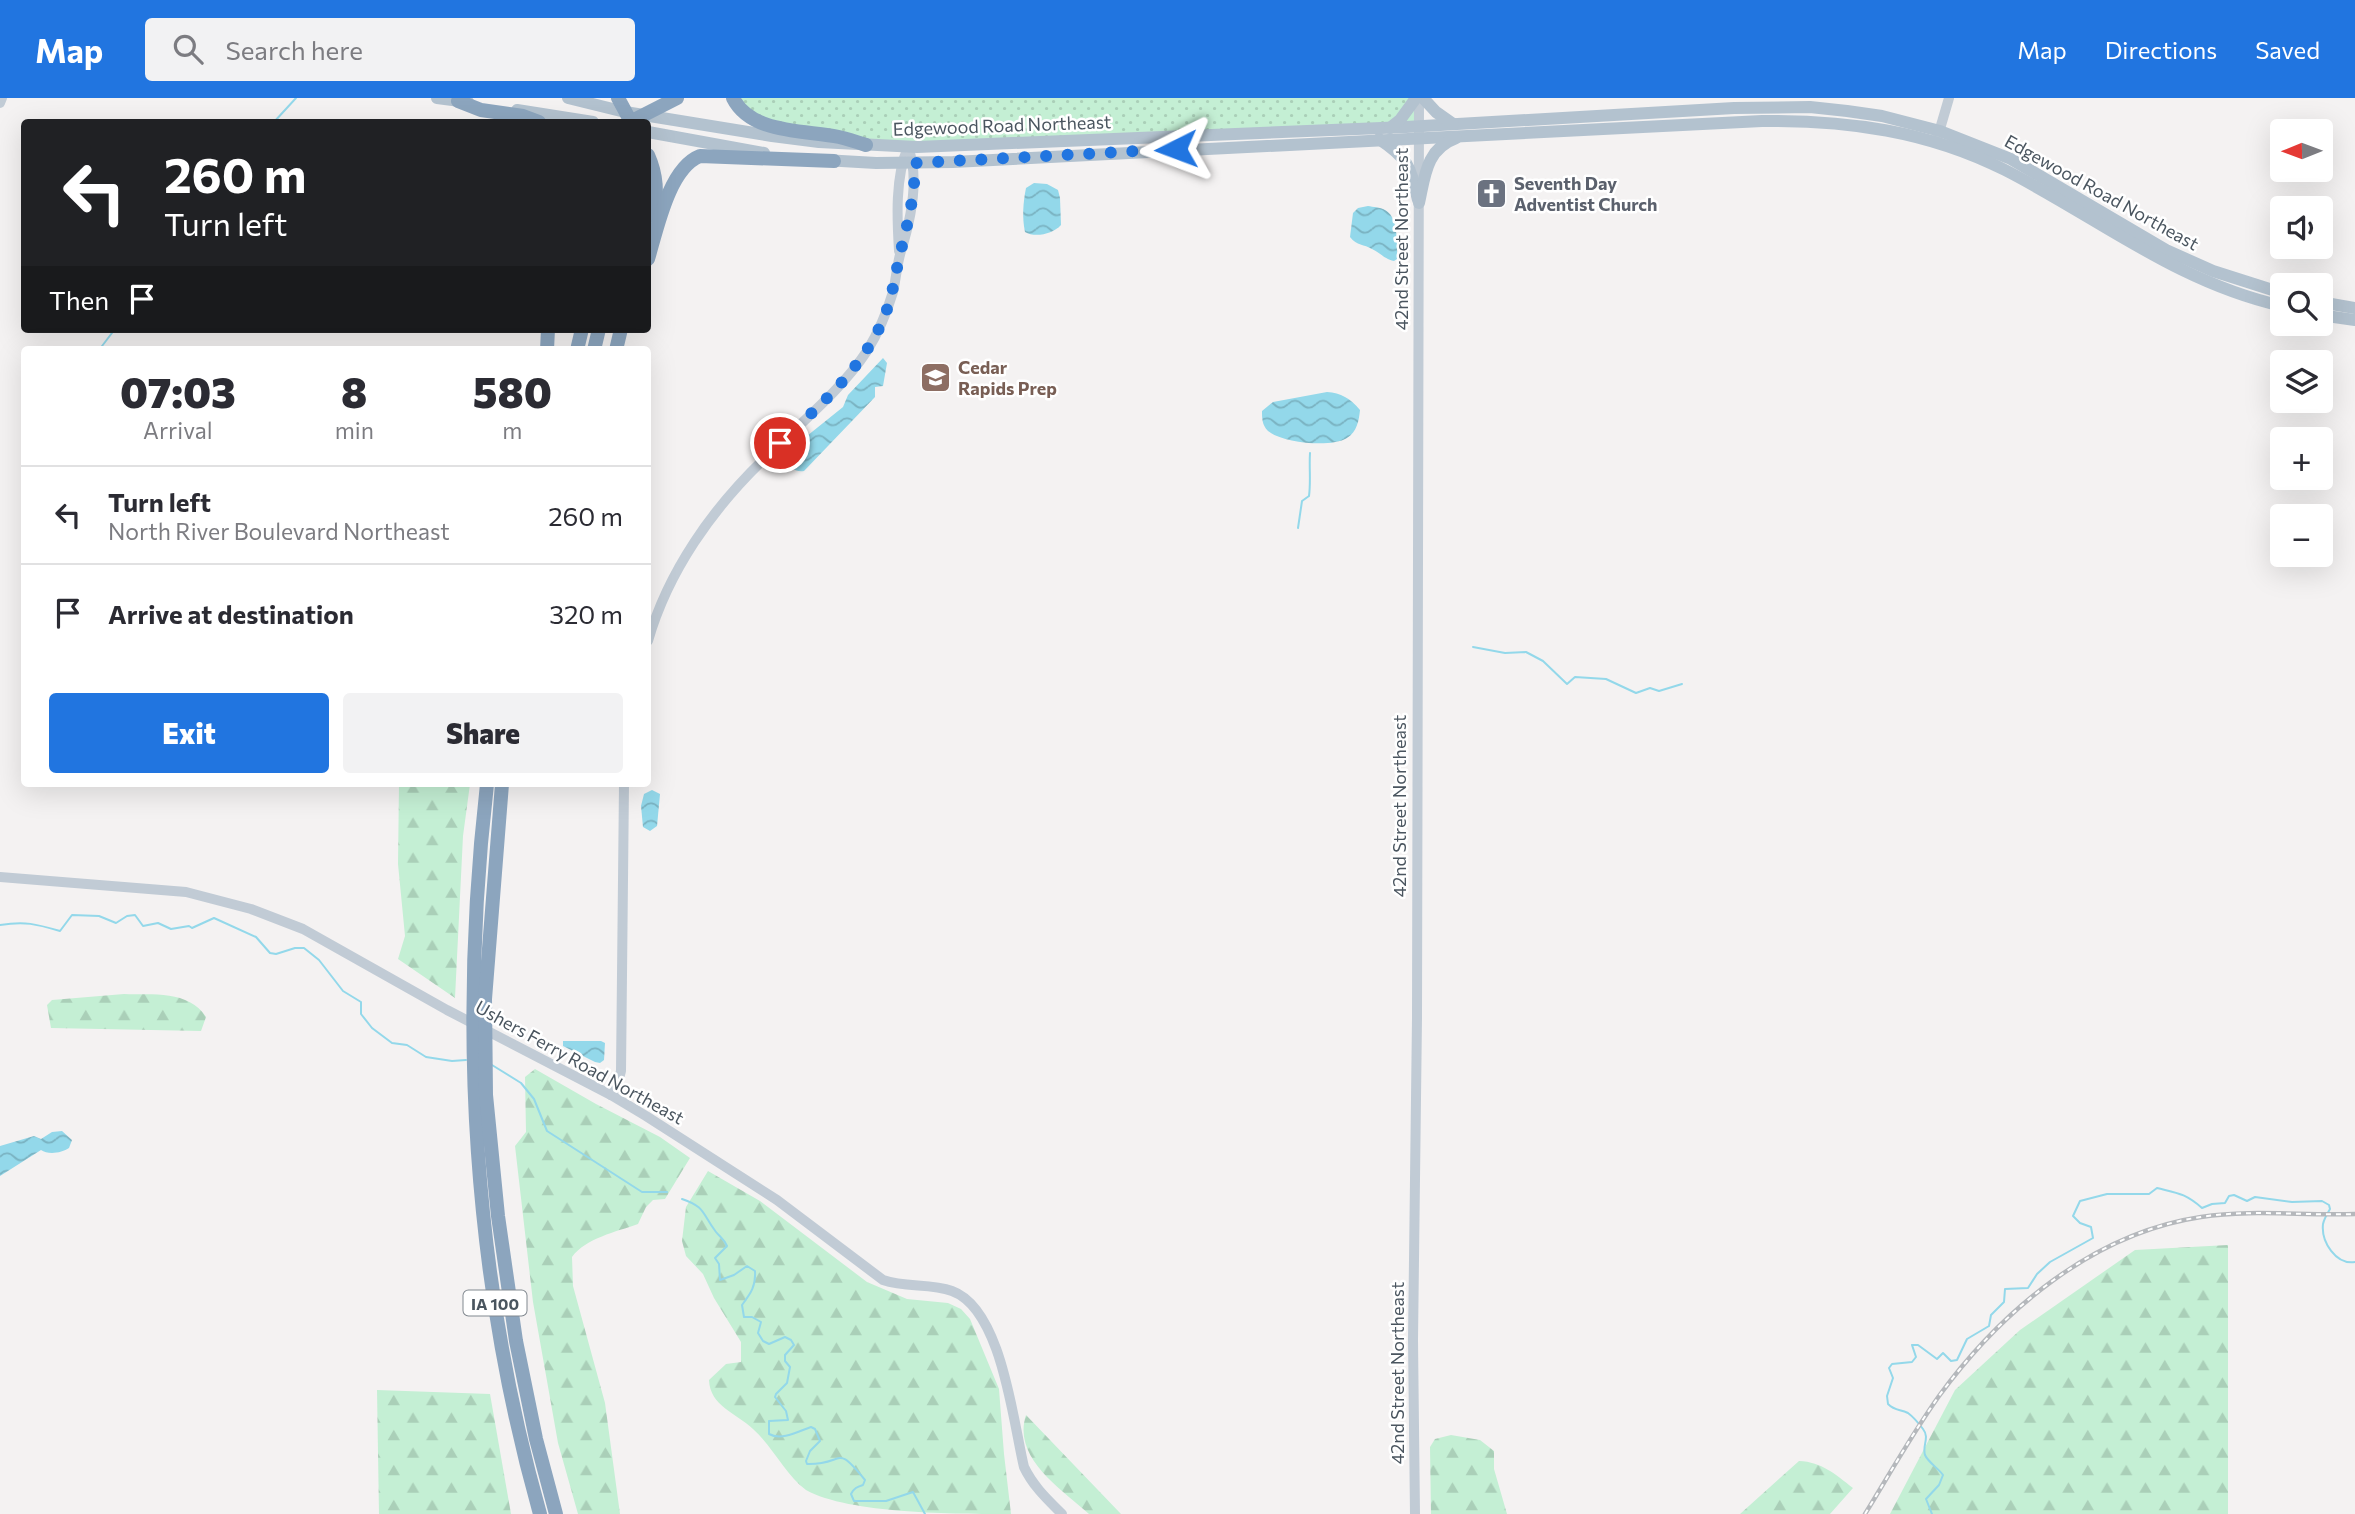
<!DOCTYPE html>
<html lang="en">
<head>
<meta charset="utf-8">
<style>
  body { margin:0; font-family:Commissioner,sans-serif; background:#f2f2f3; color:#2b2b33; height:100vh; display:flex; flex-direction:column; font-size:26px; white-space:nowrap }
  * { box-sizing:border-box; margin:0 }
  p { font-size:23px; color:#7c7c81 }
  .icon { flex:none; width:38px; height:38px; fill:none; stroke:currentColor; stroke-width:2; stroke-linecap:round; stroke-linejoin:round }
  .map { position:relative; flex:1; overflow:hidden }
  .details { position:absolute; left:21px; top:248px; width:630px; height:441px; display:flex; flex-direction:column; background:#fff; border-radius:7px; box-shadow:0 7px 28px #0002 }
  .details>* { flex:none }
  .top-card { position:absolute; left:21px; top:21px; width:630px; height:214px; border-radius:7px; box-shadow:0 7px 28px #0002; background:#202124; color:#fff; overflow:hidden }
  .needle { width:46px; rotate:269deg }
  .controls { position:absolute; left:2270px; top:21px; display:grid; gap:14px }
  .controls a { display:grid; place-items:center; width:63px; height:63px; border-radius:7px; background:#fff; box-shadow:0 7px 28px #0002; font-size:35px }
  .pin { position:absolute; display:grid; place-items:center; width:60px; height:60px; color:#fff; margin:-30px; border:4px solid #fff; border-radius:50%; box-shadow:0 2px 7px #0007 }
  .me { position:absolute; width:77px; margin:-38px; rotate:267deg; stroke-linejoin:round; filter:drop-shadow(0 0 5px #0008) }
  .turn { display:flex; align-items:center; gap:24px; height:147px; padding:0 28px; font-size:32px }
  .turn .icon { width:91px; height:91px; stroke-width:2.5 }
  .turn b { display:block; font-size:49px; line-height:60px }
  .then { display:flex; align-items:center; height:66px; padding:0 28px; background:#0003; gap:14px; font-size:26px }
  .eta { display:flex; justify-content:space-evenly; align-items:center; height:119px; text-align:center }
  .eta b { font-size:42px; font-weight:800; line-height:49px }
  .primary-button { display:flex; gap:14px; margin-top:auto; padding:14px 28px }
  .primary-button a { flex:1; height:80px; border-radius:7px; background:#2175e0; color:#fff; font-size:28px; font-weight:800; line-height:80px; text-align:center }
  .primary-button a+a { background:#f2f2f3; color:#2b2b33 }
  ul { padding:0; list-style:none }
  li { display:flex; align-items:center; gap:21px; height:98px; padding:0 28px; border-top:2px solid #e1e1e2 }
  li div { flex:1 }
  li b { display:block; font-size:26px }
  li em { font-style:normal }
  header { display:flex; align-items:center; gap:42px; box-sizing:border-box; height:98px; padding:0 35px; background:#2175e0; color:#fff }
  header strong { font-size:33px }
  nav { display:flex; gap:38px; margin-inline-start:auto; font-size:24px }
  .search { width:490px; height:63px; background:#f2f2f3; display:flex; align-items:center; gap:18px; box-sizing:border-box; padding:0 24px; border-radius:7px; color:#7c7c81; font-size:26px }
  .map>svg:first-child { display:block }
</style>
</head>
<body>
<header>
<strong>Map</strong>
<div class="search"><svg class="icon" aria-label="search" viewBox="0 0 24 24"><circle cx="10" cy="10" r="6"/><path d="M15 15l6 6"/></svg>Search here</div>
<nav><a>Map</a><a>Directions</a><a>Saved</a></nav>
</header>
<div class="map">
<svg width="2355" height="1416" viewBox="0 0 2355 1416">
  <defs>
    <pattern id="grass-dots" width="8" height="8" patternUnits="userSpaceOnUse" patternTransform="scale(1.75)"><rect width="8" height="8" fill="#c4efd4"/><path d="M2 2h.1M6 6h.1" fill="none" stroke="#aacfb8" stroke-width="1.8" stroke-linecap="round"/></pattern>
    <pattern id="forest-firs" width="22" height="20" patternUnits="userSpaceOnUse" patternTransform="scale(1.75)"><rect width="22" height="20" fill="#c4efd4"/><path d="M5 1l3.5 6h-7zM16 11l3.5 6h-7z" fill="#aacfb8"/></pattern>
    <pattern id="water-waves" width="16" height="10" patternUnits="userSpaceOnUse" patternTransform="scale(1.75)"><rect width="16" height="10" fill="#93d8ea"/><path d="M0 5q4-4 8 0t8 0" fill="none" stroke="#7ab2c1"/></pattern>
  </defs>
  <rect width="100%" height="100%" fill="#f4f2f2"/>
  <path fill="url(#grass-dots)" d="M733,0H1419V28L917,49L775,29Z"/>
  <g fill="url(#forest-firs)">
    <path d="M399,686H470L463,738L455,900L398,861L405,838L398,766Z"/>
    <path d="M124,896C152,897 189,892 206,919L201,933L51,930L47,907L52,902Z"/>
    <path d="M535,971L596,1006L660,1039L690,1060L665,1101L653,1102L646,1109L638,1126C616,1134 586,1140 572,1159L573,1188L605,1305L620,1416H578L558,1345L533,1204L515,1048L526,1034L525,979Z"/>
    <path d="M708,1073L760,1103L867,1184L907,1201L948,1205L961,1211L970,1221L999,1291L1004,1356L1011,1416C957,1416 849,1416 806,1392C785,1376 773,1349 753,1331C736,1315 710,1308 709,1282L726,1266L741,1264V1244L714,1200L703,1176L686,1158L682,1143L686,1109Z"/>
    <path d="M2228,1147V1416H1890L1955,1292L2020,1232L2135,1152Z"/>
    <path d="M377,1292L490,1296L511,1416H379Z"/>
    <path d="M1026,1317L1121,1416H1089C1061,1391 1012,1360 1026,1317Z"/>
    <path d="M1451,1337L1480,1342L1494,1353V1371L1507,1416H1431L1430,1349L1435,1341Z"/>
    <path d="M1799,1363C1822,1364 1835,1376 1853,1390L1830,1416H1740Z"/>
  </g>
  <g fill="url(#water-waves)">
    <path d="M1034,85L1047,86L1058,92L1060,100L1061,127C1053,136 1035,140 1025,134C1022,120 1023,105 1026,90Z"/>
    <path d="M1368,108C1373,109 1380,109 1385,112C1399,119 1397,148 1397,161L1394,163C1384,161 1381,155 1372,151C1364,146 1357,148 1350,139L1353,115L1358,110Z"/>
    <path d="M883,260L887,265L883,288L875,289V299L804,373C796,375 787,368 785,361L792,350L843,309L848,297Z"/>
    <path d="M1327,294C1341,295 1350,300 1360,312C1359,322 1357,334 1347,340C1331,350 1283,345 1268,333C1262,327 1262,320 1262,313L1273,304Z"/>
    <path d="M652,692L660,696L657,728L650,733L643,729L641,708L644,696Z"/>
    <path d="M563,943H601L605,945L604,962L600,965L595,964L563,948Z"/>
    <path d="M62,1033L72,1042L69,1050C62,1055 48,1057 41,1052L0,1078V1048L34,1038L41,1041L52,1034Z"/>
  </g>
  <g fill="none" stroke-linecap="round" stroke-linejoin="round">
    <g stroke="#93d8ea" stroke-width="2">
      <path d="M274,24L296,0"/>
      <path d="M70,252L73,249L79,252"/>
      <path d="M99,252L115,231"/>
      <path d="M1298,430L1302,403L1309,398C1311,383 1309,370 1310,355"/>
      <path d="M1473,549L1505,555L1526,554L1543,563L1567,586L1575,579L1606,581L1636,595L1650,590L1659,593L1682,586"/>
      <path d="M0,827C25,823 36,826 60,833L72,817L99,818L116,825L127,818L135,817L143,828L158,825L171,831L189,828L192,830L214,820L256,839L270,855L276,856L295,850H304L319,862L343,893L361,904V916L372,930L392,945L407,947L426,959L452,963L466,962"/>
      <path d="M492,967L521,985L534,1001L547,1033L642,1094H667"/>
      <path d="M682,1101C706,1109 702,1116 716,1134C720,1139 724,1141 727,1148L715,1160L719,1166L720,1182L734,1177L747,1168L755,1173C756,1188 751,1195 742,1207L744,1219H752L761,1224L758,1235L763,1243L769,1246L785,1239L791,1242L794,1247L785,1257V1263L790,1269L787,1285L776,1296L775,1299L786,1313L788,1322L769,1323V1336C782,1343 799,1333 811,1329L815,1331L820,1343L810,1353L806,1363L807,1366C846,1367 834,1344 865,1382L863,1387C857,1389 854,1390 851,1396L854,1403H886L913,1394L925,1416"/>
      <path d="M1932,1416L1926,1401L1939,1387L1943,1377C1938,1370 1928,1364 1925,1357C1922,1347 1930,1340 1923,1331C1920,1327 1912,1318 1908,1315C1900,1311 1895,1313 1888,1306L1887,1298L1893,1280L1889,1270L1892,1266L1912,1264L1916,1259L1912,1247H1918L1937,1261L1943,1255L1951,1263L1957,1262L1967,1241L1989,1228L1991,1217L2004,1204L2005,1191L2028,1190L2037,1176L2050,1164L2093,1140L2091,1129L2080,1125L2073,1118L2080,1103L2107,1096H2149L2157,1090C2177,1095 2185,1095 2202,1110L2212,1106L2225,1105L2229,1098L2234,1097L2247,1103L2255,1099L2292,1104L2322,1103L2329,1107L2330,1111C2327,1116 2324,1121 2323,1126C2321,1144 2336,1167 2355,1164"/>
    </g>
    <g stroke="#c1cbd5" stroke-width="10">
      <path d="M0,5L2,0"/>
      <path d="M1937,41L1949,0"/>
      <path d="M899,153C897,120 895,79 908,49"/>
      <path d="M648,543C668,473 713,410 764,361C799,326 840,294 867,253C878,235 887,214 893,194C896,181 897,166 901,153C911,121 920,80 908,49"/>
      <path d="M0,779L186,794L251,811L303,831L447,912L611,997L646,1018L777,1102L883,1182C906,1190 930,1185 952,1193C1002,1211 1013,1324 1024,1369C1033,1388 1047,1401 1062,1416"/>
      <path d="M611,997L617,988L621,973L624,686"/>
      <path d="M1415,1416L1413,1242L1417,920L1419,0"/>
    </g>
    <g stroke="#b3c2cf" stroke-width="12">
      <path d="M437,0L468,4"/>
      <path d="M568,0L625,14L772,38L819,44L917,49L1406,29L1734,10L1810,9L1847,13L1882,18L1940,33L2011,61L2166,152L2213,173L2282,195"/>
      <path d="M1423,0L1436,14L1453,26"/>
      <path d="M517,12L593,24"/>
      <path d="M1390,30L1400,22L1416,0"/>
      <path d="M648,34L764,55"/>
      <path d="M1379,41C1409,61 1410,68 1418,102"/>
      <path d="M824,62L876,65L953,64L1762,23C1847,22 1928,33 2005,72C2099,120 2176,184 2282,208"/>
      <path d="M1419,105C1425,78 1426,51 1456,40"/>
      <path d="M2320,204L2355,210"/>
      <path d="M2320,217L2355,222"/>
    </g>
    <g stroke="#8ca5be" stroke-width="14">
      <path d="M618,0L631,24"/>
      <path d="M733,0C751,36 805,32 839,39C848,41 857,44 866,47"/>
      <path d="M458,3L481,12L523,18L539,24"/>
      <path d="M630,24L677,0"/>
      <path d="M648,57C657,77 658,97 653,118"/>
      <path d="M648,161C657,131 669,70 700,58L834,63"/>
      <path d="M547,252L548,231"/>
      <path d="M577,252L582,231"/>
      <path d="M594,252L599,231"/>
      <path d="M616,252L621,231"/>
      <path d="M487,686C459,930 473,1179 540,1416"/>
      <path d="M502,686L485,901L486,997L498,1118L516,1243L536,1341L556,1416"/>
    </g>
    <defs>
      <path id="rail" d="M1865,1416C1889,1377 1912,1336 1939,1298C2001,1213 2093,1135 2201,1119C2252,1111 2303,1118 2355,1116"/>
    </defs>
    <use href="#rail" stroke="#b5b8bc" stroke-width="4.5"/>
    <use href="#rail" stroke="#fff" stroke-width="2" stroke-dasharray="5" stroke-linecap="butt"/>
  </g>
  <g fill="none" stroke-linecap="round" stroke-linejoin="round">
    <path stroke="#2175e0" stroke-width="12" stroke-dasharray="0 21.6" d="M780,345C820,307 864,270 885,217C892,198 895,180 899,160C907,128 915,99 915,65L1176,51"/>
  </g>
  <defs>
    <symbol id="church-square" viewBox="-11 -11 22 22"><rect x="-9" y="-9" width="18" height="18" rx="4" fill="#6b7280" stroke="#fff"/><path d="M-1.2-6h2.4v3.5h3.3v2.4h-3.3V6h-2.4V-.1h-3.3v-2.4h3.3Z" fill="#fff"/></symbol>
    <symbol id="school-square" viewBox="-11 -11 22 22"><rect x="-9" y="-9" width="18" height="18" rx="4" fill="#8d6e63" stroke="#fff"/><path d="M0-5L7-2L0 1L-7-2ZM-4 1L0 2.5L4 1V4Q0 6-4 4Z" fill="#fff"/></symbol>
  </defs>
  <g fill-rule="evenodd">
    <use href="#church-square" x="1474" y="78" width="35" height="35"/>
    <use href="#school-square" x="918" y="262" width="35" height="35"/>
  </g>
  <g text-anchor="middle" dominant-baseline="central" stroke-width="5" stroke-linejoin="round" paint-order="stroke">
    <rect fill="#fff" stroke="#80888f" stroke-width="2" x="463.5" y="1192.5" width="63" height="25" rx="5"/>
    <g font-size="16" font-weight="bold" fill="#4a555f">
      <text x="495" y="1205">IA 100</text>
    </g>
    <g font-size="18" fill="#4a555f" stroke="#fff">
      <text transform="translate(1002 27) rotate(-2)">Edgewood Road Northeast</text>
      <text transform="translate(2102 94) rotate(29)">Edgewood Road Northeast</text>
      <text transform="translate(1401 141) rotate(-90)">42nd Street Northeast</text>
      <text transform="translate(1399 708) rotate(-90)">42nd Street Northeast</text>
      <text transform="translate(580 964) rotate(29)">Ushers Ferry Road Northeast</text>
      <text transform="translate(1397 1275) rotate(-90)">42nd Street Northeast</text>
    </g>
    <g font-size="18" font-weight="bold" fill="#5b616d" stroke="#fff" text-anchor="start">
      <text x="1514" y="85">Seventh Day<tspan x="1514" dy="21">Adventist Church</tspan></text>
    </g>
    <g font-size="18" font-weight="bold" fill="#785e54" stroke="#fff" text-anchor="start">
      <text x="958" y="269">Cedar<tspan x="958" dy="21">Rapids Prep</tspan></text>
    </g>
  </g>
</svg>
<div class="controls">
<a><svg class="needle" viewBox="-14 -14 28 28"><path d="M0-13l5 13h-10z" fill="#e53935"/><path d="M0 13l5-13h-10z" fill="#7c7c81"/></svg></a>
<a><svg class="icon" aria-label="sound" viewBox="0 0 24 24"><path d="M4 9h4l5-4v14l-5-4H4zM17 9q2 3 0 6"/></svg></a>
<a><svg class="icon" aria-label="search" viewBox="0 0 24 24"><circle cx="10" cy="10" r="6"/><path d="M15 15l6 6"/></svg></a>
<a><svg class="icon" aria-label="layers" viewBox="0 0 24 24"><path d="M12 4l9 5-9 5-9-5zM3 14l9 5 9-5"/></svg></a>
<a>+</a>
<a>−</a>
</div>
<div class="pin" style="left:780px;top:345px;background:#d93025"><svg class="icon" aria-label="arrive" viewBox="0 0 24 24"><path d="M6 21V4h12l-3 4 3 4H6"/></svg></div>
<svg class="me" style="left:1176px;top:51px" viewBox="-20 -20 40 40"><path d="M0-17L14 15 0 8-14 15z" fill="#2175e0" stroke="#fff" stroke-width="4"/></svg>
<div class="top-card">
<div class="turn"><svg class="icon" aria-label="left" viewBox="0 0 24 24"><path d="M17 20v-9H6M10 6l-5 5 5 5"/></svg><div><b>260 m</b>Turn left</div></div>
<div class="then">Then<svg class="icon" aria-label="arrive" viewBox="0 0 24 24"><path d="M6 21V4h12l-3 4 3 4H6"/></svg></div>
</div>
<section class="details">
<div class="eta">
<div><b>07:03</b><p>Arrival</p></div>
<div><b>8</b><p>min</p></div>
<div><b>580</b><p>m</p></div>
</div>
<ul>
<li><svg class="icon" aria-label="left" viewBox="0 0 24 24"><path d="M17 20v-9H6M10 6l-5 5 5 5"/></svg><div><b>Turn left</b><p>North River Boulevard Northeast</p></div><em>260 m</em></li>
<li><svg class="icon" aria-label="arrive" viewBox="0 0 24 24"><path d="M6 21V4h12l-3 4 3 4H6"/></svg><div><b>Arrive at destination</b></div><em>320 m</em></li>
</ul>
<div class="primary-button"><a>Exit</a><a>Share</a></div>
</section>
</div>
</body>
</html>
